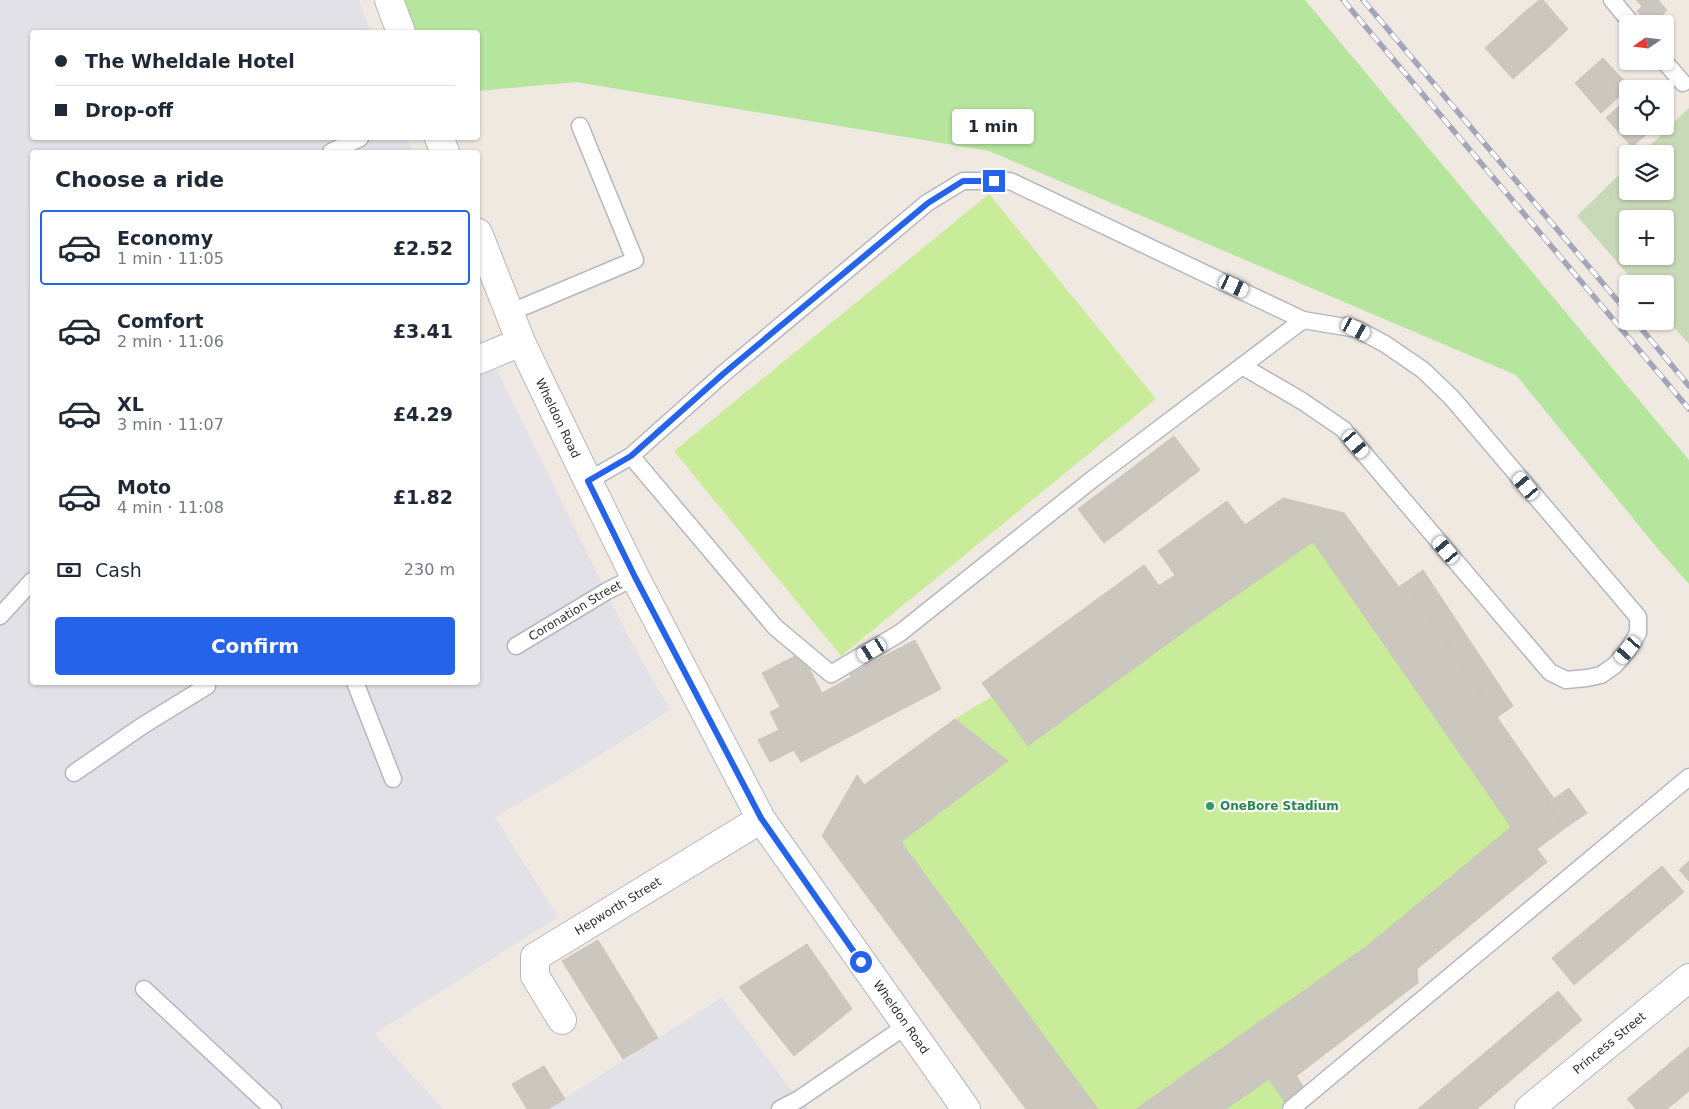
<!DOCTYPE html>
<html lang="en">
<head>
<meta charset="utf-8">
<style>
	:root { --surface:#fff; --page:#f2f2f3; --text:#1f2937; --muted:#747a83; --line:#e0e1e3; --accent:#2563eb }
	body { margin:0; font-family:"DejaVu Sans",sans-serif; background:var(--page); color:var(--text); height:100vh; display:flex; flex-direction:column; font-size:19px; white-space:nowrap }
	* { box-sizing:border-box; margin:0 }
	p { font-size:16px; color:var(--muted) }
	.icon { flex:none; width:28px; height:28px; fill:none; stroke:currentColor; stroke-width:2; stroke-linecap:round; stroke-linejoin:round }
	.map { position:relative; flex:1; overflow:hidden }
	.side { position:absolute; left:30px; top:150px; width:450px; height:535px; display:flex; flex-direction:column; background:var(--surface); border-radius:5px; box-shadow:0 1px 4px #0004 }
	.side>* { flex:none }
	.hud { position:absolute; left:30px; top:30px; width:450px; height:110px; border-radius:5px; box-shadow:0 1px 4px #0004; display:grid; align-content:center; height:110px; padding:0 25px; background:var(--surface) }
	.needle { width:32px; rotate:256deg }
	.controls { position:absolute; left:1619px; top:15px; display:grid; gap:10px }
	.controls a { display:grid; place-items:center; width:55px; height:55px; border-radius:5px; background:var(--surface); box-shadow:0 1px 4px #0004; font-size:25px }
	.end { position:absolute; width:22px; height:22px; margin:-11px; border:6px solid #2563eb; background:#fff; box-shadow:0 0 0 2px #fff }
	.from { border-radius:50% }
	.bubble { position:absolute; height:35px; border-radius:5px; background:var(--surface); box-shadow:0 1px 4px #0004; font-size:16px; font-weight:700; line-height:35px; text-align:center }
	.car { position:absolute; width:15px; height:30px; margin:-15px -8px; border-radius:6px; box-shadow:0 0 4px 1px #0007; background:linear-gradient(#fff 24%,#345 0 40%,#fff 0 76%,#345 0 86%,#fff 0) }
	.hud b { display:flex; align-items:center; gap:18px; height:48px; font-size:19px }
	.hud b+b { border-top:1px solid var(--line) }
	.hud i { width:12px; height:12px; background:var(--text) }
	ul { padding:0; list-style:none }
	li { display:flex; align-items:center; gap:15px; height:75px; margin:0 10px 8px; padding:0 15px; border:2px solid transparent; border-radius:5px }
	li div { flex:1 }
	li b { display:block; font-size:19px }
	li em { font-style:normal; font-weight:700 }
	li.current { border-color:var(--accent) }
	li>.icon { width:45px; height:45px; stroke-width:1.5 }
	h2 { padding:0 25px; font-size:22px; line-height:60px }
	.pay { display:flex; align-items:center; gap:12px; height:55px; padding:0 25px; font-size:19px }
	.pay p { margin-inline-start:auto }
	.action { display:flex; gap:10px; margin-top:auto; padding:10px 25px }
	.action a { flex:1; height:58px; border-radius:5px; background:var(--accent); color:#fff; font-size:20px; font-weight:700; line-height:58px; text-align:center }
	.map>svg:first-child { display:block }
	.industrial { fill:#e3e1e8 }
	.green { fill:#b6e59e }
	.cemetery { fill:#c8d9b8; fill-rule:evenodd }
	.pitch { fill:#c9ec9a }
	.building { fill:#cbc7bf; stroke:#cbc5ba }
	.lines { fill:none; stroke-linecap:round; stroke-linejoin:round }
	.service-casing { stroke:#b4b7c1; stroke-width:19 }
	.minor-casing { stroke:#b4b7c1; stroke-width:30 }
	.tertiary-casing { stroke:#b4b7c1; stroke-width:30 }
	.service { stroke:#fff; stroke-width:16 }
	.minor { stroke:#fff; stroke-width:28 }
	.tertiary { stroke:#fff; stroke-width:28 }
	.rail-casing { stroke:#a3a6b8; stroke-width:5.5 }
	.rail { stroke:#fff; stroke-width:4; stroke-dasharray:11; stroke-linecap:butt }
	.route { stroke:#2563eb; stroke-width:6 }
	.leisure-dot { fill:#2e9e5b; stroke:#fff; stroke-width:2 }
	.labels { text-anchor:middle; stroke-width:4.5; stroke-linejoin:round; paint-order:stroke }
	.street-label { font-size:12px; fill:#2e2e2e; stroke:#fff }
	.leisure-label { font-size:12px; font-weight:bold; fill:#27864d; stroke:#fff; text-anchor:start }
</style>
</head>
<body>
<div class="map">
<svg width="1689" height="1109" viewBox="0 0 1689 1109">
	<rect width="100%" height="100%" fill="#efe9e1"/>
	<!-- industrial -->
	<g class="industrial">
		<polygon points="0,0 359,0 370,32 32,32 32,138 407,138 413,152 32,152 32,682 478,682 478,332 628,636 670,710 573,772 495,817 558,917 374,1034 443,1109 0,1109"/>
		<polygon points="722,997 787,1085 808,1109 548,1109"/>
	</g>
	<!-- green -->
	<polygon class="green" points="404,0 1305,0 1689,460 1689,584 1658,549 1516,375 989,151 576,82 478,91 478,32 416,32"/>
	<!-- cemetery -->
	<path class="cemetery" d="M1689,108V344L1665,317V284H1636L1577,216L1627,167L1628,191H1665V154H1641ZM1628,219H1665V256H1628Z"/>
	<!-- pitch -->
	<g class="pitch">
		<polygon points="989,194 1156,399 841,656 674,451"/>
		<polygon points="1283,498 1344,513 1399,587 1423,570 1513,706 1497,718 1554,798 1569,788 1587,813 1537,849 1547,862 1417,969 1418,983 1297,1076 1305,1089 1280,1109 1026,1109 822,836 857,775 865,785 955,719 991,697 982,683 1144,565 1159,585 1175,575 1158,551 1227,501 1245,525"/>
	</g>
	<!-- building -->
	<g class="building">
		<polygon points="1539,0 1543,0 1568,29 1548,48 1520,16"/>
		<polygon points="1636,0 1658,0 1667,10 1654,24 1649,24 1637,11 1642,6"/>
		<polygon points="1520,16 1548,48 1532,62 1504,31"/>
		<polygon points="1504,31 1532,62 1513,79 1485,48"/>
		<polygon points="1603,58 1630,87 1601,113 1575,83"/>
		<polygon points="1628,98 1628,126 1656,126 1632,147 1606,118"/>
		<polygon points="1174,436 1200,470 1104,543 1078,509"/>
		<polygon points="1283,498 1344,513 1399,587 1406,582 1497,717 1554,799 1547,804 1565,828 1537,849 1516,823 1511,827 1313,542 1189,628 1159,586 1175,575 1158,551 1227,501 1245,525"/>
		<polygon points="1144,565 1189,628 1028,746 982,683"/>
		<polygon points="1423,570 1513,706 1497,717 1406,582"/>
		<polygon points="915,640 941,689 801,762 794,750 770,762 758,740 779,730 770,712 780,707 762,673 801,653 822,693 851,677 850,674"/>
		<polygon points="955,719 1008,761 901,842 1098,1109 1026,1109 822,836 857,775 864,785"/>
		<polygon points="1569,788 1587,813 1565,828 1547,804"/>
		<polygon points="1516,823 1547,862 1417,969 1418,983 1296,1076 1305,1089 1286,1104 1269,1079 1226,1109 1136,1109 1367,946"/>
		<polygon points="1689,861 1689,881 1679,870"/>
		<polygon points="1662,866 1684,892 1574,985 1552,958"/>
		<polygon points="598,940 658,1038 623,1059 562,961"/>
		<polygon points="807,944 852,1009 794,1056 739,987"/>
		<polygon points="1558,991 1582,1020 1477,1109 1418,1109"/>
		<polygon points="1689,1047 1689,1091 1667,1109 1636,1109 1627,1099"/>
		<polygon points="544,1066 565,1099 548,1109 527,1109 512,1084"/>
	</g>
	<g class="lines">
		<!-- service casing -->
		<g class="service-casing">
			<g id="service">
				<polyline points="1612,0 1632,24"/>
				<polyline points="1664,61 1683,83"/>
				<polyline points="331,152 360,138"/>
				<polyline points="509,313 635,260 580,126"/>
				<polyline points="1242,366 1302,401 1343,429 1550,672 1566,680 1587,678 1601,675 1615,665 1628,650 1638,633 1638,617 1452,398 1423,370 1385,344 1357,329 1303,320"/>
				<polyline points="588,481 631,456 723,374 927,203 963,181 1010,181 1303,320 1094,478 900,633 831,674 775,627 631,456"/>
				<polyline points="0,616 32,581"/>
				<path id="s1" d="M516,646L607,591L635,577"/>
				<polyline points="355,682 393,779"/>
				<polyline points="74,773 142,726 207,686 205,682"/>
				<polyline points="144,989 273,1109"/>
				<polyline points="780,1109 799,1099 906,1026"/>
				<polyline points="1291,1109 1689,777"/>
			</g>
		</g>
		<!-- minor casing -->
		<g class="minor-casing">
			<g id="minor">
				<polyline points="478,360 521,342"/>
				<path id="s2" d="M562,1020L535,976V957L761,819"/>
				<path id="s3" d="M1529,1109L1689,978"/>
			</g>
		</g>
		<!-- tertiary casing -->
		<g class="tertiary-casing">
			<g id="tertiary">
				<polyline points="389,0 401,32"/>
				<polyline points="439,138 445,152"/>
				<path id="s4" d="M478,233L521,342L588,481L635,577L761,819L966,1109"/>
			</g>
		</g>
		<!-- service -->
		<use href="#service" class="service"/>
		<!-- minor -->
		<use href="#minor" class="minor"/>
		<!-- tertiary -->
		<use href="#tertiary" class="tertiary"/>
		<!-- rail casing -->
		<g class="rail-casing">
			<g id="rail">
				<polyline points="1343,0 1689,409"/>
				<polyline points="1363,0 1628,313"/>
				<polyline points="1635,321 1689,386"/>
			</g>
		</g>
		<!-- rail -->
		<use href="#rail" class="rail"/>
	</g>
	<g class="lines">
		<!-- route -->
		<polyline class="route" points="861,962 761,818 635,577 588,481 631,456 723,374 928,203 963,181 994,181"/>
	</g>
	<!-- markers -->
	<circle class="leisure-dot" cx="1210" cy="806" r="5"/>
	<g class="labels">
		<!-- street labels -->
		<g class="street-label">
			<text dy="4" stroke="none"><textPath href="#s4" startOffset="202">Wheldon Road</textPath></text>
			<text dy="4" stroke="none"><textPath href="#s1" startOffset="69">Coronation Street</textPath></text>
			<text dy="4" stroke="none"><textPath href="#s2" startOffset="168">Hepworth Street</textPath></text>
			<text dy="4" stroke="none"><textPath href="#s4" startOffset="894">Wheldon Road</textPath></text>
			<text dy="4" stroke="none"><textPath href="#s3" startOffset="104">Princess Street</textPath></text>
		</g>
		<!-- leisure labels -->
		<g class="leisure-label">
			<text x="1220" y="810">OneBore Stadium</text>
		</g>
	</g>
</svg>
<div class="controls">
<a><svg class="needle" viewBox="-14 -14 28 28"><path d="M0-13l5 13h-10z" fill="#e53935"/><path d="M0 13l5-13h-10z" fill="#747a83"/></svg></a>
<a><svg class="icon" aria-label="locate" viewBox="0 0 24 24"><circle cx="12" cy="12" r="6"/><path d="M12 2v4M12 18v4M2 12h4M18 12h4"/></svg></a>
<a><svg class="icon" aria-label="layers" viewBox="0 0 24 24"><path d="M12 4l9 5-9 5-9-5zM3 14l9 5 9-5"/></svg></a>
<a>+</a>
<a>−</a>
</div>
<i class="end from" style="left:861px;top:962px"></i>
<i class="end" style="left:994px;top:181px"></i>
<div class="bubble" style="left:952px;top:109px;width:82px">1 min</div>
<i class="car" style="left:1234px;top:286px;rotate:115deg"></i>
<i class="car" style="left:1356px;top:329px;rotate:118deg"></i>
<i class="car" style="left:1356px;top:444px;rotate:140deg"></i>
<i class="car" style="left:1526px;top:486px;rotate:320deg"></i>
<i class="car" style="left:1446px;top:550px;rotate:320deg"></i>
<i class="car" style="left:872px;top:650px;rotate:239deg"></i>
<i class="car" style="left:1628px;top:650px;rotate:221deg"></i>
<div class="hud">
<b><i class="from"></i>The Wheldale Hotel</b>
<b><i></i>Drop-off</b>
</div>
<section class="side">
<h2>Choose a ride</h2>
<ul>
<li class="current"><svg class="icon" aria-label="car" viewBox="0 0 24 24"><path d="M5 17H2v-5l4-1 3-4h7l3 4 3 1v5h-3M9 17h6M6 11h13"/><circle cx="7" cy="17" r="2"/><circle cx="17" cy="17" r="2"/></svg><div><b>Economy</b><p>1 min · 11:05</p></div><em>£2.52</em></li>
<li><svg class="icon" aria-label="car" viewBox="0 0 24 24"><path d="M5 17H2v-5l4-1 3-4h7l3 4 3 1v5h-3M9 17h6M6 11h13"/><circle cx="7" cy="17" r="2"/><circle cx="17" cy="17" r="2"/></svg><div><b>Comfort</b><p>2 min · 11:06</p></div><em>£3.41</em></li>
<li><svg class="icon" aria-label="car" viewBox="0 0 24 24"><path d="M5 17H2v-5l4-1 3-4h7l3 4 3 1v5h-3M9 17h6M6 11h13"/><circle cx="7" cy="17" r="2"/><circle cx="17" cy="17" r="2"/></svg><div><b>XL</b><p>3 min · 11:07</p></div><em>£4.29</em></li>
<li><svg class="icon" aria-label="car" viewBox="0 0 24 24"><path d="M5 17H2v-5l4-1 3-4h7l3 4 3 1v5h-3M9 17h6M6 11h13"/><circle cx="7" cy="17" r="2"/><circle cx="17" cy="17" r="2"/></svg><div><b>Moto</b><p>4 min · 11:08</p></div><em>£1.82</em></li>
</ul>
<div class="pay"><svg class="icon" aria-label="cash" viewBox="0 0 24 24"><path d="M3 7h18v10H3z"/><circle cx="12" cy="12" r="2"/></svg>Cash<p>230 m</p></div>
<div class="action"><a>Confirm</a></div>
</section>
</div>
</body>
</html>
